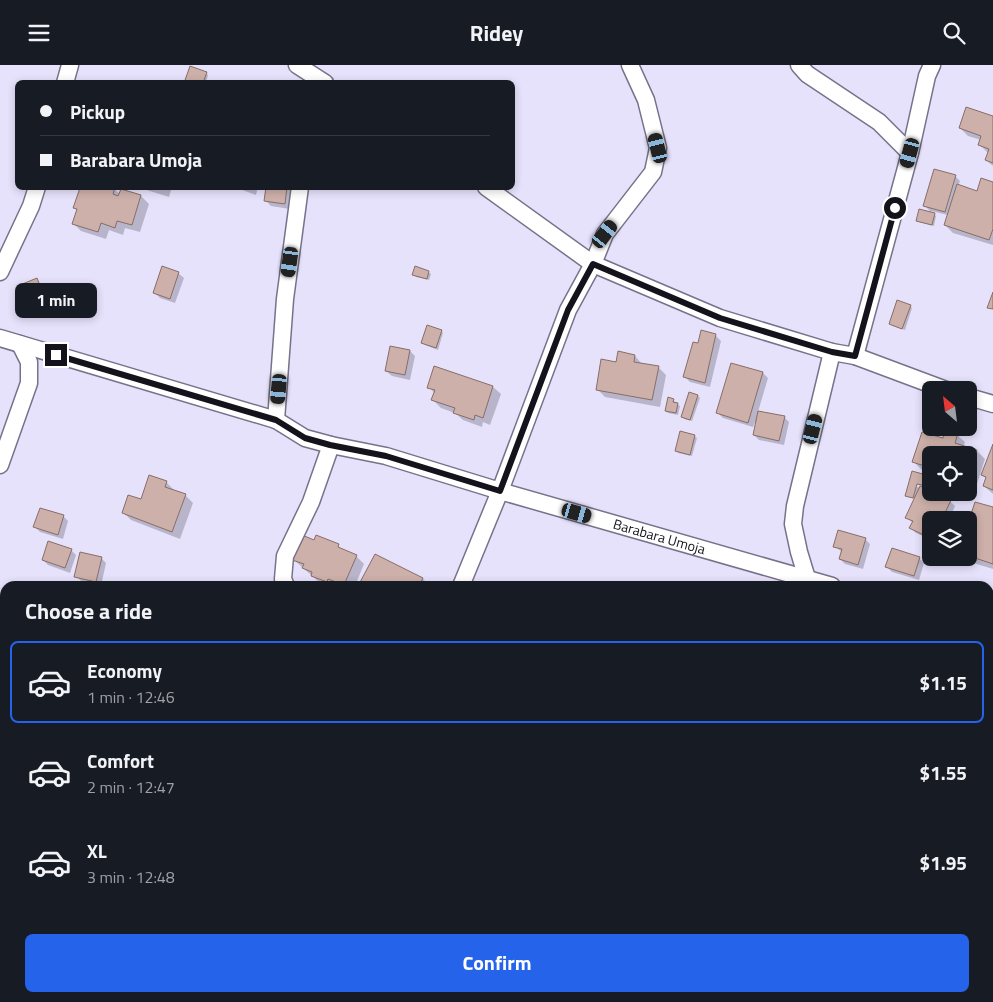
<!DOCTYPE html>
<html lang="en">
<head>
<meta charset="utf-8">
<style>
	:root { --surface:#171b24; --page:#20242c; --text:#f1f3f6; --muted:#9ea1a6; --line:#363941; --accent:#2563eb }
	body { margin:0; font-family:"Titillium Web",sans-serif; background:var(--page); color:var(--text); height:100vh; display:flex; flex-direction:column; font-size:19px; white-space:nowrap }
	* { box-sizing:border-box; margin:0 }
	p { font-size:16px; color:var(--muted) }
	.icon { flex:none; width:28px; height:28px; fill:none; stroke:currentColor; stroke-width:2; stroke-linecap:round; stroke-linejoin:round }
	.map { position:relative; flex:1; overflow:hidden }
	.panel { position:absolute; left:0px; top:516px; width:994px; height:421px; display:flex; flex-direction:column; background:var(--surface); border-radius:15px 15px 0 0; box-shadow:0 2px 8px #0003 }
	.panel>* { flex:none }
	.banner { position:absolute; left:15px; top:15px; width:500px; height:110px; border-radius:8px; box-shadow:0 2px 8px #0003; display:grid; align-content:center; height:110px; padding:0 25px; background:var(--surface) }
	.needle { width:32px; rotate:332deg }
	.buttons { position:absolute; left:922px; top:316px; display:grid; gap:10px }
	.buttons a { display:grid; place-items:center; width:55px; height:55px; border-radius:8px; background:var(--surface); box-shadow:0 2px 8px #0003; font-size:25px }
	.end { position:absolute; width:22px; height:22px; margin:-11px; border:6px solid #14121b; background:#fff; box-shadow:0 0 0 2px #fff }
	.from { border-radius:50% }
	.bubble { position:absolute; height:35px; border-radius:8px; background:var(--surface); box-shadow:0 2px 8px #0003; font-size:16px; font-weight:700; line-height:35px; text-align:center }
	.car { position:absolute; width:15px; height:30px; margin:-15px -8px; border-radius:6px; box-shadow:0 0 4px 1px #0007; background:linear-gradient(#222 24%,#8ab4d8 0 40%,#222 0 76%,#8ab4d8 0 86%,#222 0) }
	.banner b { display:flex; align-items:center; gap:18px; height:48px; font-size:19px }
	.banner b+b { border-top:1px solid var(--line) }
	.banner i { width:12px; height:12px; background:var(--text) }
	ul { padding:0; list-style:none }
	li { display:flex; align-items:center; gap:15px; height:82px; margin:0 10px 8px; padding:0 15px; border:2px solid transparent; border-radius:8px }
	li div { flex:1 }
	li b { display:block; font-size:19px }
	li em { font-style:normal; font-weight:700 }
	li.current { border-color:var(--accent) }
	li>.icon { width:45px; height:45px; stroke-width:1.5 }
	h2 { padding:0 25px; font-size:22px; line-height:60px }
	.action { display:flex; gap:10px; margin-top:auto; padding:10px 25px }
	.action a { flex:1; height:58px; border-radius:8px; background:var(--accent); color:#fff; font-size:20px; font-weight:700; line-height:58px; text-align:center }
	header { display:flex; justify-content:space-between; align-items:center; height:65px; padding:0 25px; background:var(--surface); font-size:22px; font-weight:700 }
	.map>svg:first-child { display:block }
	.shadow { fill:#0003 }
	.building { fill:#ceb0aa; stroke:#886d67 }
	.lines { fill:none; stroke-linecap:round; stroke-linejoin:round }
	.street-casing { stroke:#777289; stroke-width:19 }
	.street { stroke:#fff; stroke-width:16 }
	.route { stroke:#14121b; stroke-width:6 }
	.labels { text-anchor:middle; stroke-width:4; stroke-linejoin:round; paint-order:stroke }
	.street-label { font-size:14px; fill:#14121b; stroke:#fff }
</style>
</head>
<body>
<header><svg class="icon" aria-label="menu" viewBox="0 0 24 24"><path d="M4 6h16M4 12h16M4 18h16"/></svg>Ridey<svg class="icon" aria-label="search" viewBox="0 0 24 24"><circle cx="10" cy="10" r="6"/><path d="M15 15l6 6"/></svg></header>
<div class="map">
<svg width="993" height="937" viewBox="0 0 993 937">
	<rect width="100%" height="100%" fill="#e7e2fc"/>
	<!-- shadow -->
	<g class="shadow">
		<polygon points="206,8 208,10 206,18 186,18"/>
		<polygon points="993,53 993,101 986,95 988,88 980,80 981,75 968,71 960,63"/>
		<polygon points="955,111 960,116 958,121 978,127 993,118 993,180 953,168 945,160 948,150 931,146 936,151 934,161 919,157 917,155 933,149 924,140"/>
		<polygon points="137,122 172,122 169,132"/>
		<polygon points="234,122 258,122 256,130"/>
		<polygon points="268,122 293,122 290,144 271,141 266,136"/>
		<polygon points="114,124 120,129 121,125 141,131 149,139 140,167 125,163 123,170 109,165 106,174 81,166 73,158 78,146 75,143 83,125"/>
		<polygon points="428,207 431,209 429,215 416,212 414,210"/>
		<polygon points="178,208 184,213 175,238 160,233 155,228"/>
		<polygon points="36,215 41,220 51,243 37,249 32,244"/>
		<polygon points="910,241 912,243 905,265 893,261 890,259"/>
		<polygon points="441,266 443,268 438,285 425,280 422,278"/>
		<polygon points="716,271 721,276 710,322 690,317 685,312 699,280"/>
		<polygon points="410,286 415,291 410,315 392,311 386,306"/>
		<polygon points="635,291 642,299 658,302 666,310 660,342 605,332 597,324 617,298"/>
		<polygon points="732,299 763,308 768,313 758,347 784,352 789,357 784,380 759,375 754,370 757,358 755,357 753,362 723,353 718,348"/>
		<polygon points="429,322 493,322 501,329 490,360 483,357 482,362 463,355 455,348 441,343 433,335 435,329"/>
		<polygon points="690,329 698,331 700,333 692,356 684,354 682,351"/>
		<polygon points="673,335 675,337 675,338 680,341 678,350 668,348 666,346"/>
		<polygon points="969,341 973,345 969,355"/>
		<polygon points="957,370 965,377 963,382 977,386 985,394 975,425 969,423 969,390 931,390 931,408 922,405 914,397 943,375"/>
		<polygon points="694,371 697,373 692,391 678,388 676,385"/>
		<polygon points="993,383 993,429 984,421 987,414 982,410"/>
		<polygon points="913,408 929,412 931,415 929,423 916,419 915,421 950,436 955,441 950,452 957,455 931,455 931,475 916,468 911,463 913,458 907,453 915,434 908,432 906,430"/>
		<polygon points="166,417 174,425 173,426 185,430 193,438 180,474 131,455 123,447"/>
		<polygon points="953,428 964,428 963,430"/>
		<polygon points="976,438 993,444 993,504 967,496 964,492 969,492 969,459"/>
		<polygon points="63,451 68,456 63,474 40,467 35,462"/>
		<polygon points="865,474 870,479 863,504 845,499 840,494 842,487 835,482"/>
		<polygon points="314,476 338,481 344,486 356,491 364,499 355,521 328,521 320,518 294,495"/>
		<polygon points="71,485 76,490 70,508 48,500 43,495"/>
		<polygon points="376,491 423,514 430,521 360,521"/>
		<polygon points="101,493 106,498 101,521 81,516 76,511"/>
		<polygon points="919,493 924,498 919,515 892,507 887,502"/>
		<polygon points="989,843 993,845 993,900 989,899"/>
	</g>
	<!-- building -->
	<g class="building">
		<polygon points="190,1 207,7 203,18 184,18"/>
		<polygon points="966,42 993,51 993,98 985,95 989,84 978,80 981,71 959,63"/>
		<polygon points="934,104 956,110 945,147 923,141"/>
		<polygon points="981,113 993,117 993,164 989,175 944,160 957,119 977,126"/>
		<polygon points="82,122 115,122 113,129 118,131 121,124 141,130 132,160 117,156 115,163 101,158 98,167 72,159 77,144 73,143 80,123 82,124"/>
		<polygon points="266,122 287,122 285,139 264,136"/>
		<polygon points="919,144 935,148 932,160 916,156"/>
		<polygon points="162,201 179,207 170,234 153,228"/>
		<polygon points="415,201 429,206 427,214 412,210"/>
		<polygon points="37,213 47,238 31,245 20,220"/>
		<polygon points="993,227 993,244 987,243"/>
		<polygon points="897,235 911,240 902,264 889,259"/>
		<polygon points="427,260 442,265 436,283 421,278"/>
		<polygon points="701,265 716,269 705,318 683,312 693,277 698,278"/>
		<polygon points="390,281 410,285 405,310 385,306"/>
		<polygon points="618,286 635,290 634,297 659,301 652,335 596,325 601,294 616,297"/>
		<polygon points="731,298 763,307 748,358 716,348"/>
		<polygon points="434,301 493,321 483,353 475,350 474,355 453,348 455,343 431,335 435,325 427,323"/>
		<polygon points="689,327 698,330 690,355 681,352"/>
		<polygon points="668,332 674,334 673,337 678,338 676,348 665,346"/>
		<polygon points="758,346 785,351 779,376 753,370"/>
		<polygon points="945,364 958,368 955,378 977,385 969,412 969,390 931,390 931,403 912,397 922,367 943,373"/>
		<polygon points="680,366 695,370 690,390 675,386"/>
		<polygon points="993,379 993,425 983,421 986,412 981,410"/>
		<polygon points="912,406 930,411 927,421 917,419 913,433 905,431"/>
		<polygon points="149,410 167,416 165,422 186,429 172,467 122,448 128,430 141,434"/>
		<polygon points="920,421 931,426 931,428 934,428 951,435 945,448 957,454 957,455 931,455 931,465 928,472 909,463 913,456 905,453"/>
		<polygon points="975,437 993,442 993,499 969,491 969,455"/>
		<polygon points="40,443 64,450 58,470 33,462"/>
		<polygon points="838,465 866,473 858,500 839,494 842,484 833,482"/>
		<polygon points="302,470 314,475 316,470 339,479 338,482 357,490 344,520 328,514 327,517 311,511 312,507 302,503 304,499 292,495"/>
		<polygon points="48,476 72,484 65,503 42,495"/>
		<polygon points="892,483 920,492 914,511 885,502"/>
		<polygon points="80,487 102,492 96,517 74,512"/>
		<polygon points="375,489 423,513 419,521 358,521"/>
		<polygon points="989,842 993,844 993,896 989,894"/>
	</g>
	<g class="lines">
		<!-- street casing -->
		<g class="street-casing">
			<g id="street">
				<polyline points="297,0 325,18"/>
				<polyline points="799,0 807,9 879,57 910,88"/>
				<polyline points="65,18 70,0"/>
				<polyline points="486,122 593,199 720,253 832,287 855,291 946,325"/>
				<polyline points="0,207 31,141 37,122"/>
				<path id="s1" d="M0,273L276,355L305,373L331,380L386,391L500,426L832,521"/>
				<polyline points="855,291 910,88 927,11 932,0"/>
				<polyline points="969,332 993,339"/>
				<polyline points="276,355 285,234 300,122"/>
				<polyline points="0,400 29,318 29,297 20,279"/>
				<polyline points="809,520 799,487 793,459 795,441 832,287"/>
				<polyline points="286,521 283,514 285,491 311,437 331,380"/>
				<polyline points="461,521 500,426 568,245 593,199 605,169 653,107 658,83 646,35 630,0"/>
				<polyline points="989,571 993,572"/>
				<polyline points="0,640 5,641"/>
				<polyline points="886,932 899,937"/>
			</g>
		</g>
		<!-- street -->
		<use href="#street" class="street"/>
	</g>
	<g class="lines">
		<!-- route -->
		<polyline class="route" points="56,290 276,355 305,373 330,380 386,391 500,426 568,245 593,199 720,253 832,287 855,291 895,143"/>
	</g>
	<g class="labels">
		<!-- street labels -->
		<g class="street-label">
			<text dy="5" stroke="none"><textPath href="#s1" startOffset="690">Barabara Umoja</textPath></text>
		</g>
	</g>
</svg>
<div class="buttons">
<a><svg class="needle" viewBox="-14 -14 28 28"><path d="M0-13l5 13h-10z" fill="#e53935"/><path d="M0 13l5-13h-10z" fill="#9ea1a6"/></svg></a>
<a><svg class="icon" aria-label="locate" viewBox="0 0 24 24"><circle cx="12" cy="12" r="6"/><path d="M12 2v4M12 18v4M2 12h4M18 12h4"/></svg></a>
<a><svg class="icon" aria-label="layers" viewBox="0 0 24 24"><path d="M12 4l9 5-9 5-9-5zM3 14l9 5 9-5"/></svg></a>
</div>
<i class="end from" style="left:895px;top:143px"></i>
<i class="end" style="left:56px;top:290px"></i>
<div class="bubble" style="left:15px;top:218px;width:82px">1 min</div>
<i class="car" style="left:658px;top:83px;rotate:346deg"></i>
<i class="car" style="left:910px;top:88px;rotate:195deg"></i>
<i class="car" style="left:605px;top:169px;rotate:37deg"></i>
<i class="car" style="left:290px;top:197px;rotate:188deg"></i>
<i class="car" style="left:279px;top:324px;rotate:185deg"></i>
<i class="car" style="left:813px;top:364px;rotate:14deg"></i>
<i class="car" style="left:577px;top:448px;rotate:106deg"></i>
<div class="banner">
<b><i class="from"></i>Pickup</b>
<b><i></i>Barabara Umoja</b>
</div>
<section class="panel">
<h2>Choose a ride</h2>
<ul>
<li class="current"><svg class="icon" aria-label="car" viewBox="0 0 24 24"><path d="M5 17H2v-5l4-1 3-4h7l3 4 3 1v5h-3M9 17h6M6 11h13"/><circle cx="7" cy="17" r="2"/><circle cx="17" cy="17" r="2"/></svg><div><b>Economy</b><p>1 min · 12:46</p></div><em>$1.15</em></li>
<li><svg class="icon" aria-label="car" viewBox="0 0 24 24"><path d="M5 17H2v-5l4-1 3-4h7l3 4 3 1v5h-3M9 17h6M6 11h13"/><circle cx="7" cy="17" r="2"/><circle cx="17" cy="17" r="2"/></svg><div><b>Comfort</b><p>2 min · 12:47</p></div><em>$1.55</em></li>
<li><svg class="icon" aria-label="car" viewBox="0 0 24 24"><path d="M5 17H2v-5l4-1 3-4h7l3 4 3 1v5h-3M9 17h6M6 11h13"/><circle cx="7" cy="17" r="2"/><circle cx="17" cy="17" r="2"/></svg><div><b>XL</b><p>3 min · 12:48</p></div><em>$1.95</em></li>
</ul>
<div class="action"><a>Confirm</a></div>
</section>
</div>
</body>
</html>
